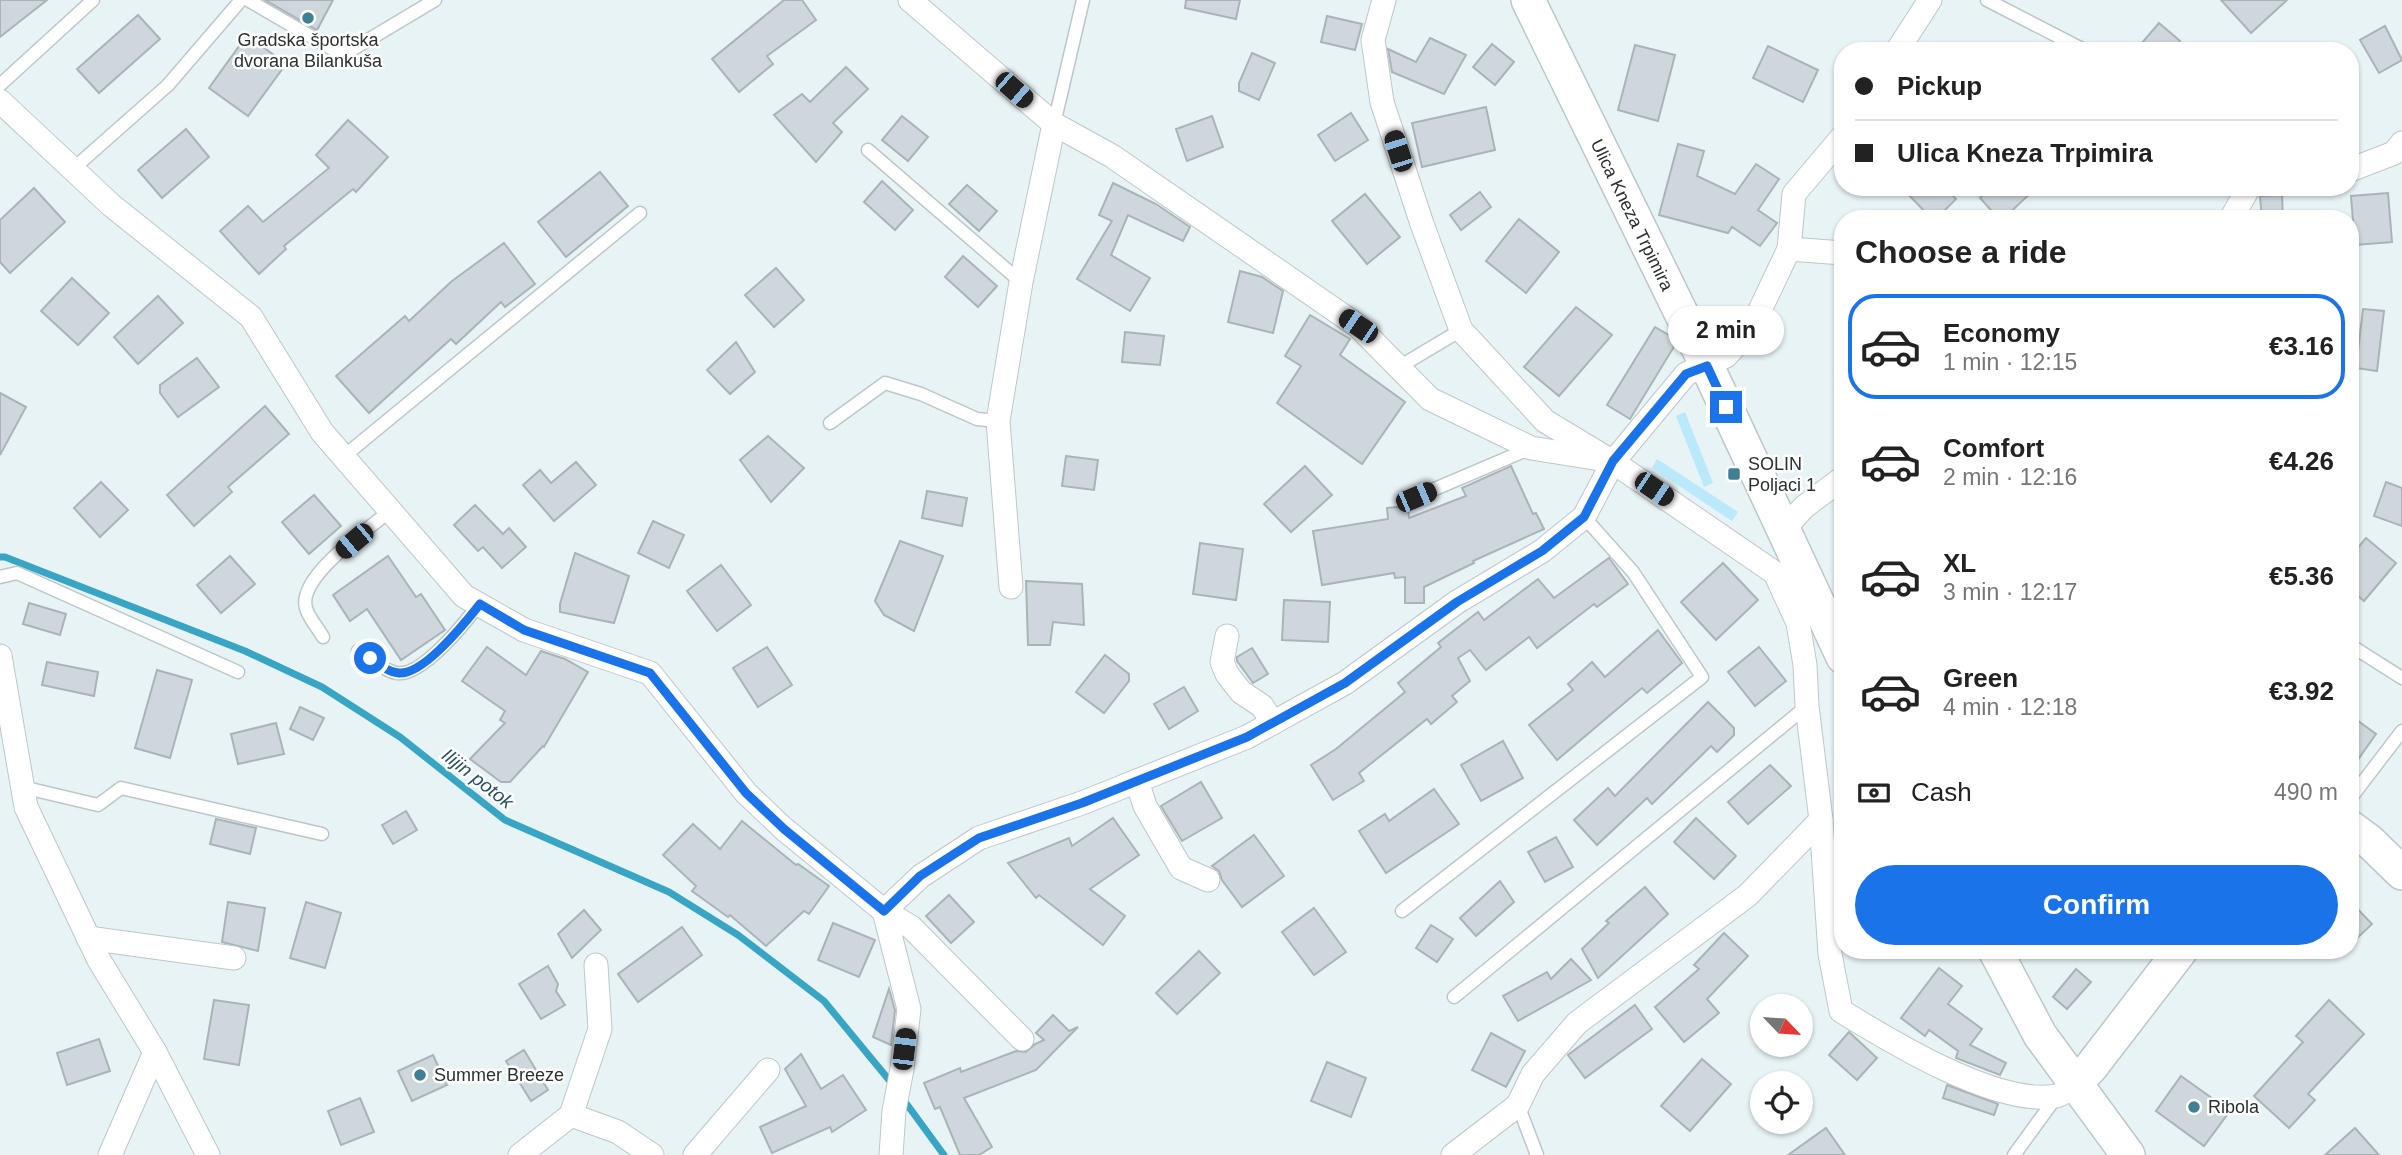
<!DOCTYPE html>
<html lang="en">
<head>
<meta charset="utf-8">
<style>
	:root { --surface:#fff; --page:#f6f6f6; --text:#222; --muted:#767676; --line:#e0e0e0; --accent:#1a73e8 }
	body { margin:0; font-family:Helvetica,sans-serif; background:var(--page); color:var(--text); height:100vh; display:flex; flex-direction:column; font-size:26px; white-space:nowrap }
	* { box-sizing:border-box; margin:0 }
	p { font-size:23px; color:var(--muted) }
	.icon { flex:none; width:38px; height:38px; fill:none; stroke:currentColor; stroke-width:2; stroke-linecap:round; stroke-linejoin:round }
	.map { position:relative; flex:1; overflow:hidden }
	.sheet { position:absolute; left:1834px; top:210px; width:525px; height:749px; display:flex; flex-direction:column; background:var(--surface); border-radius:28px; box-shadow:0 2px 5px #0004 }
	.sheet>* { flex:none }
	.top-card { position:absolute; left:1834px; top:42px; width:525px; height:154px; border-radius:28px; box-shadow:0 2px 5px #0004; display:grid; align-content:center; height:154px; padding:0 21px; background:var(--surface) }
	.needle { width:46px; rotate:115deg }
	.fabs { position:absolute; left:1750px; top:994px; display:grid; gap:14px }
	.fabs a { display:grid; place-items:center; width:63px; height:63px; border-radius:50%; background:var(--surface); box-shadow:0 2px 5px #0004; font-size:35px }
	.end { position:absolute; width:32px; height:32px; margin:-16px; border:9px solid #1a73e8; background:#fff; box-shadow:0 0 0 4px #fff }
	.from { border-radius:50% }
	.bubble { position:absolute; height:49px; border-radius:24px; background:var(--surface); box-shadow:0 2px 5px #0004; font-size:23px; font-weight:800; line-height:49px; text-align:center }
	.car { position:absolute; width:21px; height:42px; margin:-21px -10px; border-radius:9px; box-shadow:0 0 5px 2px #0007; background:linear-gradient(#222 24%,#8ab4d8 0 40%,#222 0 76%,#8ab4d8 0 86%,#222 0) }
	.top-card b { display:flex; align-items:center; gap:24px; height:66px; font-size:26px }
	.top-card b+b { border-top:2px solid var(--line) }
	.top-card i { width:18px; height:18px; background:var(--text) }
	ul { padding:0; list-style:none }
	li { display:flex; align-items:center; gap:21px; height:105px; margin:0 14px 10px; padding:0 7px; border:4px solid transparent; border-radius:28px }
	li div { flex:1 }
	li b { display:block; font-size:26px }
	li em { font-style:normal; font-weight:800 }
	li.selected { border-color:var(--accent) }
	li>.icon { width:63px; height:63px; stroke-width:1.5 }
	h2 { padding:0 21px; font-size:32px; line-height:84px }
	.pay { display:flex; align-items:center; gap:18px; height:77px; padding:0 21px; font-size:26px }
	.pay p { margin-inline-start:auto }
	.action { display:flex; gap:14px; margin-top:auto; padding:14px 21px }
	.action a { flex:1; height:80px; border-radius:42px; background:var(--accent); color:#fff; font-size:28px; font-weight:800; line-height:80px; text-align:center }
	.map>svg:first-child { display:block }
	.green { fill:#b9e9fa }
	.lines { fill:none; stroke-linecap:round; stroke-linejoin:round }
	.stream { stroke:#38a5c5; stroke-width:7 }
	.building { fill:#ced8dc; stroke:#aab4b8; stroke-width:2 }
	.lane-casing { stroke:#bdc7cb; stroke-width:15 }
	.street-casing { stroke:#bdc7cb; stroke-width:25 }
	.secondary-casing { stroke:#bdc7cb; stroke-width:36 }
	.lane { stroke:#fff; stroke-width:12 }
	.street { stroke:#fff; stroke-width:23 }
	.secondary { stroke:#fff; stroke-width:33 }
	.route { stroke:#1a73e8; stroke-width:9 }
	.poi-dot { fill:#418094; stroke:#fff; stroke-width:2.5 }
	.labels { text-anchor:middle; stroke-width:5; stroke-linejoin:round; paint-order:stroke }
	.poi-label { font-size:18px; fill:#2c3031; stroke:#fff; text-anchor:start }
	.street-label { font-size:18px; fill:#2c3031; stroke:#fff }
	.water-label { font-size:19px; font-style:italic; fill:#255260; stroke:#fff }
</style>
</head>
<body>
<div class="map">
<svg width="2402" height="1155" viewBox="0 0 2402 1155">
	<rect width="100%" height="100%" fill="#e8f3f6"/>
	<!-- green -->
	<g class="green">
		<polygon points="1685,412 1713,483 1704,487 1676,416"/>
		<polygon points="1657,459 1738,512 1732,521 1652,468"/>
	</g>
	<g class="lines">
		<!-- stream -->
		<g class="stream">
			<polyline points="0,557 5,557 245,651 322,687 400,737 505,820 669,892 738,935 824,1001 894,1086"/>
			<polyline points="903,1099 944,1155"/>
		</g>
	</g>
	<!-- building -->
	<g class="building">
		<polygon points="0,0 47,0 0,37"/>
		<polygon points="265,0 333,0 317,30"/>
		<polygon points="784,0 802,0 816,20 767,56 773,64 739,92 712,59"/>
		<polygon points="1186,0 1240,0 1236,19 1185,8"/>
		<polygon points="2221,0 2287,0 2251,33"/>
		<polygon points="138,15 160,39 99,93 77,69"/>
		<polygon points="1327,16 1362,24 1355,50 1321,42"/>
		<polygon points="2159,23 2180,41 2172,51 2135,51"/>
		<polygon points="2385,26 2402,60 2379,73 2360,40"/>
		<polygon points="247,35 286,64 248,116 209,88"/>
		<polygon points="1430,38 1466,55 1444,94 1392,72 1388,49 1416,62"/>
		<polygon points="1492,44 1514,62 1495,85 1473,67"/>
		<polygon points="1635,45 1675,55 1658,121 1618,110"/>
		<polygon points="1768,46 1818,70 1803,102 1753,78"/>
		<polygon points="1252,53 1275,63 1259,100 1239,91 1239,83"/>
		<polygon points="846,67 868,89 833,123 842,132 816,162 774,115 802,94 810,102"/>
		<polygon points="1486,107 1495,150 1422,167 1412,123"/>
		<polygon points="1351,113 1368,140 1335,161 1318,135"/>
		<polygon points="902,116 928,137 908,161 882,140"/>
		<polygon points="1212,116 1223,147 1187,161 1176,129"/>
		<polygon points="348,120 388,157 356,192 353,189 284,246 286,249 259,274 220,231 248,206 263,222 329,168 316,155"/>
		<polygon points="186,129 209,157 162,198 138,170"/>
		<polygon points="1678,144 1704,151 1697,176 1735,194 1756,164 1779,179 1758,210 1777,223 1760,246 1732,227 1728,233 1659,215"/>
		<polygon points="600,172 628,206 566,257 538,222"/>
		<polygon points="882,181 913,210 895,230 864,202"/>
		<polygon points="1113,183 1156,204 1190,227 1183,241 1128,215 1111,255 1150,278 1130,311 1077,279 1112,221 1099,215"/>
		<polygon points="967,185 997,211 979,231 949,204"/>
		<polygon points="1901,187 1945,187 1956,199 1936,219 1932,219"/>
		<polygon points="1991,187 2037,187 2003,219 1999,219 1980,198"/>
		<polygon points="34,188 65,222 10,273 0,262 0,220"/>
		<polygon points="1480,192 1491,207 1461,230 1450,215"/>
		<polygon points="2388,193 2392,242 2355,245 2351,196"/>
		<polygon points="1365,194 1400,237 1367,264 1332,221"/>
		<polygon points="2282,195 2283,219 2262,219 2260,196"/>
		<polygon points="1519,219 1559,252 1526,293 1486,261"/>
		<polygon points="504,243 535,284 505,307 501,302 456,344 451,339 369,413 336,376 405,316 409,321 452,281"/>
		<polygon points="963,256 997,286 978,307 945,277"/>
		<polygon points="776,268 804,300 774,327 745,295"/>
		<polygon points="1240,271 1262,277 1283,291 1273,333 1228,322"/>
		<polygon points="72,278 109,313 78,345 41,311"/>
		<polygon points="158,296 183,323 138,364 114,337"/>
		<polygon points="1576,307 1612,335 1559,396 1524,367"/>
		<polygon points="2363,309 2384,311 2377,371 2356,368"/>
		<polygon points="1310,315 1350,339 1340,355 1405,402 1362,464 1277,403 1301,366 1285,356"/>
		<polygon points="1655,327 1672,337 1675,345 1630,419 1607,405"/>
		<polygon points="1125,332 1164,336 1160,365 1122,362"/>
		<polygon points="736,342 755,372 730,394 707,370"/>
		<polygon points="197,358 219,387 178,417 160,393 160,385"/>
		<polygon points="0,393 26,407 0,455"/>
		<polygon points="265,406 289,434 228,487 232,492 194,526 167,495"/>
		<polygon points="768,436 804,468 771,502 740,460"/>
		<polygon points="1066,456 1098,460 1094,490 1062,486"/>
		<polygon points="576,462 596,485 554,521 523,485 540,470 551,483"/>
		<polygon points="1305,466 1332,495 1291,532 1264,504"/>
		<polygon points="1511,466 1533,514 1536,513 1544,529 1473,561 1474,563 1424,587 1424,603 1405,603 1405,577 1395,578 1394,573 1322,585 1313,531 1388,519 1387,508 1408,506 1409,518 1466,496 1462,488"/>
		<polygon points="101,482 128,510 100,537 74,508"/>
		<polygon points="2386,482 2402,488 2402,526 2374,516"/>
		<polygon points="927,491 967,498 962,526 922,518"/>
		<polygon points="314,495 341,526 309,554 282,522"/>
		<polygon points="475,505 503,534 509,528 526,547 502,568 483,547 478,551 454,525"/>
		<polygon points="653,521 684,535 669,568 638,553"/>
		<polygon points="2366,538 2396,563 2364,601 2350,589 2350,557"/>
		<polygon points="900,541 943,556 914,631 884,615 875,601"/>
		<polygon points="1200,543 1243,549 1236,600 1193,594"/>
		<polygon points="575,553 629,576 614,623 560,612 560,604"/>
		<polygon points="230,556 255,584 221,613 197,585"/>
		<polygon points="388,556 416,597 421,594 445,630 401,660 367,609 350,621 333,595"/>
		<polygon points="1609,558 1628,584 1597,607 1594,604 1537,648 1529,637 1486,670 1470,650 1458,658 1470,681 1452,696 1457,702 1431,724 1427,719 1359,773 1364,781 1333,800 1311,765 1336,749 1405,692 1398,683 1441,647 1438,643 1478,612 1484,620 1538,579 1554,598"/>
		<polygon points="1723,563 1758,600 1716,640 1681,602"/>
		<polygon points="721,565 751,605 717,631 687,591"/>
		<polygon points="1026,581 1082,584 1084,625 1053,622 1050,645 1028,645"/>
		<polygon points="1284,600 1330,602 1328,642 1282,640"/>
		<polygon points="29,603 66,614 60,635 23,624"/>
		<polygon points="1658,630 1682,663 1647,693 1642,688 1557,760 1529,725 1573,690 1568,684 1592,662 1605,677"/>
		<polygon points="487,647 526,675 541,651 565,659 588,672 544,747 543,746 510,782 501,782 470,759 505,723 500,720 505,711 462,681"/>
		<polygon points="767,647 792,685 758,707 733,668"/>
		<polygon points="1759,647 1786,681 1755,706 1728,672"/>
		<polygon points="1252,648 1268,674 1253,683 1237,661 1237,657"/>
		<polygon points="1105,655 1129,674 1129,681 1104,713 1076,692"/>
		<polygon points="47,662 98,672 94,696 42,685"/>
		<polygon points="157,670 192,680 170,758 135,748"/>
		<polygon points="1184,687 1198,711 1169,729 1154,704"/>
		<polygon points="1708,702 1734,728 1734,735 1717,752 1711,746 1652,804 1647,798 1597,845 1574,820 1608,788 1615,796"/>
		<polygon points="300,707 324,718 313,740 290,729"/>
		<polygon points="2350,715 2376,734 2350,771"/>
		<polygon points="276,723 284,754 238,764 231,734"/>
		<polygon points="1503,741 1523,778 1481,801 1461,765"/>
		<polygon points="1770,765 1791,786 1748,824 1728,802"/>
		<polygon points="1201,782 1222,818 1182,841 1161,806"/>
		<polygon points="1434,789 1459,824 1386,873 1359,831 1385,814 1389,821"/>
		<polygon points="406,811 417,830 393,844 382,825"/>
		<polygon points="1113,818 1139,855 1090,889 1125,916 1103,945 1039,895 1036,898 1008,863 1069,838 1072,846"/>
		<polygon points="1696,818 1736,856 1714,879 1674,842"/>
		<polygon points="216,819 256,828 250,854 210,844"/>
		<polygon points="742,821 796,865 798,864 829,886 809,914 804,911 766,946 730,915 728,917 692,891 696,886 663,855 693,824 720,849"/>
		<polygon points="1254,835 1284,876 1242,907 1222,880 1219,871 1212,866"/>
		<polygon points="1556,837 1573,867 1545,882 1528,852"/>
		<polygon points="1500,881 1514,902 1476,936 1460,918"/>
		<polygon points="1645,887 1668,914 1598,978 1582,949 1609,923 1606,921"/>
		<polygon points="949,895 974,922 951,943 926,916"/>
		<polygon points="2350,901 2372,924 2350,945"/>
		<polygon points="228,902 265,908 258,951 222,942"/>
		<polygon points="306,902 341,913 325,968 290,958"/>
		<polygon points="1314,908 1346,952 1314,975 1282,932"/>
		<polygon points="584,910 601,930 572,958 558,934"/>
		<polygon points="833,923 875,940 859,977 818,960"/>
		<polygon points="1431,925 1453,939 1437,962 1416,948"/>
		<polygon points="682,927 702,955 638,1002 618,974"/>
		<polygon points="1724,933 1748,956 1707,999 1719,1013 1684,1042 1655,1007 1699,969 1694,965"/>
		<polygon points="1199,951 1220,973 1177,1014 1156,993"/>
		<polygon points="1571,959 1591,980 1518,1021 1503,996 1547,972 1551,979"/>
		<polygon points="548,966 558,984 556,991 565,1005 541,1019 519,984"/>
		<polygon points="1939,968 1962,986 1948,1004 1982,1029 1970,1045 2006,1063 2000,1075 1956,1058 1958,1051 1929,1030 1925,1036 1901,1018"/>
		<polygon points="2076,969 2091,982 2067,1009 2053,997"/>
		<polygon points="889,989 895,1010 891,1045 873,1037"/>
		<polygon points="214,1000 249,1005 239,1065 204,1059"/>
		<polygon points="2329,1000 2364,1034 2308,1094 2315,1100 2289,1128 2254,1096 2303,1042 2296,1036"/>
		<polygon points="1635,1005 1652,1029 1585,1078 1568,1055"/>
		<polygon points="1053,1015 1069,1031 1078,1027 1036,1070 964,1098 992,1147 979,1155 960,1155 940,1107 935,1109 924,1083 960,1068 961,1072 1016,1051 1026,1052 1035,1044 1044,1040 1036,1033"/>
		<polygon points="1849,1032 1877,1058 1857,1080 1829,1055"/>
		<polygon points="1491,1033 1525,1051 1506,1087 1472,1070"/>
		<polygon points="99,1039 110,1071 67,1085 57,1053"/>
		<polygon points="524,1050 548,1090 531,1101 506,1061"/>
		<polygon points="801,1054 821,1089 843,1075 866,1110 832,1132 830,1127 772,1153 760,1127 806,1106 785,1069"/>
		<polygon points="433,1055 447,1085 412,1101 398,1071"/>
		<polygon points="1702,1059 1731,1084 1690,1131 1661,1106"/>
		<polygon points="1327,1062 1366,1078 1351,1117 1311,1101"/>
		<polygon points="2181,1076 2230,1111 2204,1146 2156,1111"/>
		<polygon points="1947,1085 1998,1104 1994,1115 1943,1098"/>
		<polygon points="360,1098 374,1132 341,1145 328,1111"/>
		<polygon points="1826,1128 1845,1155 1788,1155"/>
		<polygon points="2355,1128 2379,1155 2325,1155"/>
	</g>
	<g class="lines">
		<!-- lane casing -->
		<g class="lane-casing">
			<g id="lane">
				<polyline points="248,0 343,55 435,0"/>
				<polyline points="1987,0 2086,51"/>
				<polyline points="0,85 93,0"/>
				<polyline points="1054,124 1083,0"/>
				<polyline points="868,150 1021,282"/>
				<polyline points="73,169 168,85 241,0"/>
				<polyline points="1399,367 1461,330"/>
				<polyline points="830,423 885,383 921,394 977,419 998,421"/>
				<polyline points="343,457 640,213"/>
				<polyline points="1416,497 1531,448"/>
				<polyline points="0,577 17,573 238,672"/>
				<path d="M323,637C318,628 308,617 306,608C297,577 368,529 390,511"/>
				<polyline points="2350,645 2402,678"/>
				<path d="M358,651C369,658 383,670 396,673C421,678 465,623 479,604"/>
				<polyline points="22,787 98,805 121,788 322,834"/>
				<polyline points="2350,799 2402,731"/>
				<polyline points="1402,911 1702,677 1633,572 1584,517"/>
				<polyline points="1454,997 1807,706"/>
				<polyline points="1518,1105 1537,1155"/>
				<polyline points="2014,1155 2057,1096"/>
			</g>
		</g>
		<!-- street casing -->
		<g class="street-casing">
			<g id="street">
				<polyline points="910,0 1054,124 1112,156 1358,326 1430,399 1531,448 1600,459"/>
				<path d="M1384,0L1373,40L1382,102L1422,224L1461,330L1545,421L1613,462L1775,573L1798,623L1805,665L1807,706L1821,820L1830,954L1841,1011C1890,1041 1997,1107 2056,1096C2062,1095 2069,1089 2074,1085"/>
				<polyline points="1897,51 1930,0"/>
				<polyline points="0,101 111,205 251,317 322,432 464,596 524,630 650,673 746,793 784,829 884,911 911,927 1022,1039"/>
				<polyline points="2350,170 2394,153 2402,143"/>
				<polyline points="2231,219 2249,187"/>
				<polyline points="1789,249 1794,194 1843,136"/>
				<polyline points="1783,530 1804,507 1840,480"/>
				<polyline points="1011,587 998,421 1021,282 1054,124"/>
				<polyline points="1227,636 1222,662 1227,674 1241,692 1262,706 1273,723"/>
				<polyline points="0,656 26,807 99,960 155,1052 208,1155"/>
				<polyline points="1137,781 1145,806 1181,868 1208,880"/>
				<polyline points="884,911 921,876 979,838 1082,803 1247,737 1345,683 1457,602 1542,551 1584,517 1613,462 1686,374 1726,356 1751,329 1789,249 1843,253"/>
				<polyline points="884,911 909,1009 902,1069 894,1111 891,1155"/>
				<polyline points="88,938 234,958"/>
				<polyline points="571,1115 618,1132 652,1155"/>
				<polyline points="110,1155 155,1052"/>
				<polyline points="520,1155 571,1115 600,1029 596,965"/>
				<polyline points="695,1155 768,1070"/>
				<polyline points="1453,1155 1518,1105 1533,1074 1577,1023 1748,895 1821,820"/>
			</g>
		</g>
		<!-- secondary casing -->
		<g class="secondary-casing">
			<g id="secondary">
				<polyline points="1528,0 1707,366 1843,657"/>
				<polyline points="2350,827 2369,841 2402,873"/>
				<polyline points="1995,950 2040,1035 2128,1155"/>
				<polyline points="2074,1085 2091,1067 2181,950"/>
			</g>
		</g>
		<!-- lane -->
		<use href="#lane" class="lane"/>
		<!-- street -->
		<use href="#street" class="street"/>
		<!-- secondary -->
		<use href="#secondary" class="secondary"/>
	</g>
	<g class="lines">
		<!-- route -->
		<path class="route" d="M370,658C378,664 388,672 399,673C423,675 465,623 480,604L524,630L650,673L746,793L784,829L884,911L920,876L979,838L1082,803L1247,737L1345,683L1457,602L1542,551L1584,517L1613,461L1686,374L1707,366L1726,407"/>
	</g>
	<!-- markers -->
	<g class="poi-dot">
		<circle cx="308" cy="18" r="7"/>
		<rect x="1727" y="467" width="14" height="14" rx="3.5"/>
		<circle cx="420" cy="1075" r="7"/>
		<circle cx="2194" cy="1107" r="7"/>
	</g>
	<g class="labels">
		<!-- poi labels -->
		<g class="poi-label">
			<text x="308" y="46" text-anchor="middle">Gradska športska<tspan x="308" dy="21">dvorana Bilankuša</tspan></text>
			<text x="1748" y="470">SOLIN<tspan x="1748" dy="21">Poljaci 1</tspan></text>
			<text x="434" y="1081">Summer Breeze</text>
			<text x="2208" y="1113">Ribola</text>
		</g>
		<!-- street labels -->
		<g class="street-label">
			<text transform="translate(1632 215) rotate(64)" y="6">Ulica Kneza Trpimira</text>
		</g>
		<!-- water labels -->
		<g class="water-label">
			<text transform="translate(478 778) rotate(38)" y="7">Ilijin potok</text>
		</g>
	</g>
</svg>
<div class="fabs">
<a><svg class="needle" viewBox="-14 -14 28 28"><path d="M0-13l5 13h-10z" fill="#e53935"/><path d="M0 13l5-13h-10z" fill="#767676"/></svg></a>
<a><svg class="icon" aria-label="locate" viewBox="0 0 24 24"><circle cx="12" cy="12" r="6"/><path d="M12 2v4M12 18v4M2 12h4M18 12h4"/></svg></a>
</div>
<i class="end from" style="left:370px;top:658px"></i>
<i class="end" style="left:1726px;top:407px"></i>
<div class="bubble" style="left:1668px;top:306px;width:116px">2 min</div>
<i class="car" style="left:1014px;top:90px;rotate:131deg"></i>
<i class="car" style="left:1398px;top:151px;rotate:342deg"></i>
<i class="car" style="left:1358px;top:326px;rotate:304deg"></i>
<i class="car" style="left:1654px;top:489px;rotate:124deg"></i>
<i class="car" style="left:1416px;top:497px;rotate:67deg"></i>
<i class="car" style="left:354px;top:541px;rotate:230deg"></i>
<i class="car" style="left:904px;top:1049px;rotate:7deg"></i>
<div class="top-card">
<b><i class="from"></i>Pickup</b>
<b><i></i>Ulica Kneza Trpimira</b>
</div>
<section class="sheet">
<h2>Choose a ride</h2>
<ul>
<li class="selected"><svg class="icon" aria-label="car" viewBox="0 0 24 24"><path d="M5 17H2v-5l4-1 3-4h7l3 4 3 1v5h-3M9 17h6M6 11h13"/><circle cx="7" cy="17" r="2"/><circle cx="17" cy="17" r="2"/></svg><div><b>Economy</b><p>1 min · 12:15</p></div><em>€3.16</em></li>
<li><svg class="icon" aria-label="car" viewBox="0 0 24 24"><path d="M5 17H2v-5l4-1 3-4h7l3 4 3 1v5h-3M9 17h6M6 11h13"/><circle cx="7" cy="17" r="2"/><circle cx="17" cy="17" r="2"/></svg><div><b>Comfort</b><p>2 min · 12:16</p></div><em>€4.26</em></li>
<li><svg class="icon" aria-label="car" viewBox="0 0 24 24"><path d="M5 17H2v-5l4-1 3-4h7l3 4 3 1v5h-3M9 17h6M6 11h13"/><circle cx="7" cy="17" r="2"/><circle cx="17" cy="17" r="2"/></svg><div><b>XL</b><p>3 min · 12:17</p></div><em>€5.36</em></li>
<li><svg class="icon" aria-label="car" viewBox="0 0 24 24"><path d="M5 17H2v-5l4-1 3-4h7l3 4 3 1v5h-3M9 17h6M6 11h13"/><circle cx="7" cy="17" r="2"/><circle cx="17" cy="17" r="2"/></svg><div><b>Green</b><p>4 min · 12:18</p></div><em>€3.92</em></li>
</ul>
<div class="pay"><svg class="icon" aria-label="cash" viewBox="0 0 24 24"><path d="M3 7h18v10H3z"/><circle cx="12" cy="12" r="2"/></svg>Cash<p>490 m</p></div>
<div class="action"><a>Confirm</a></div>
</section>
</div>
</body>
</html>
